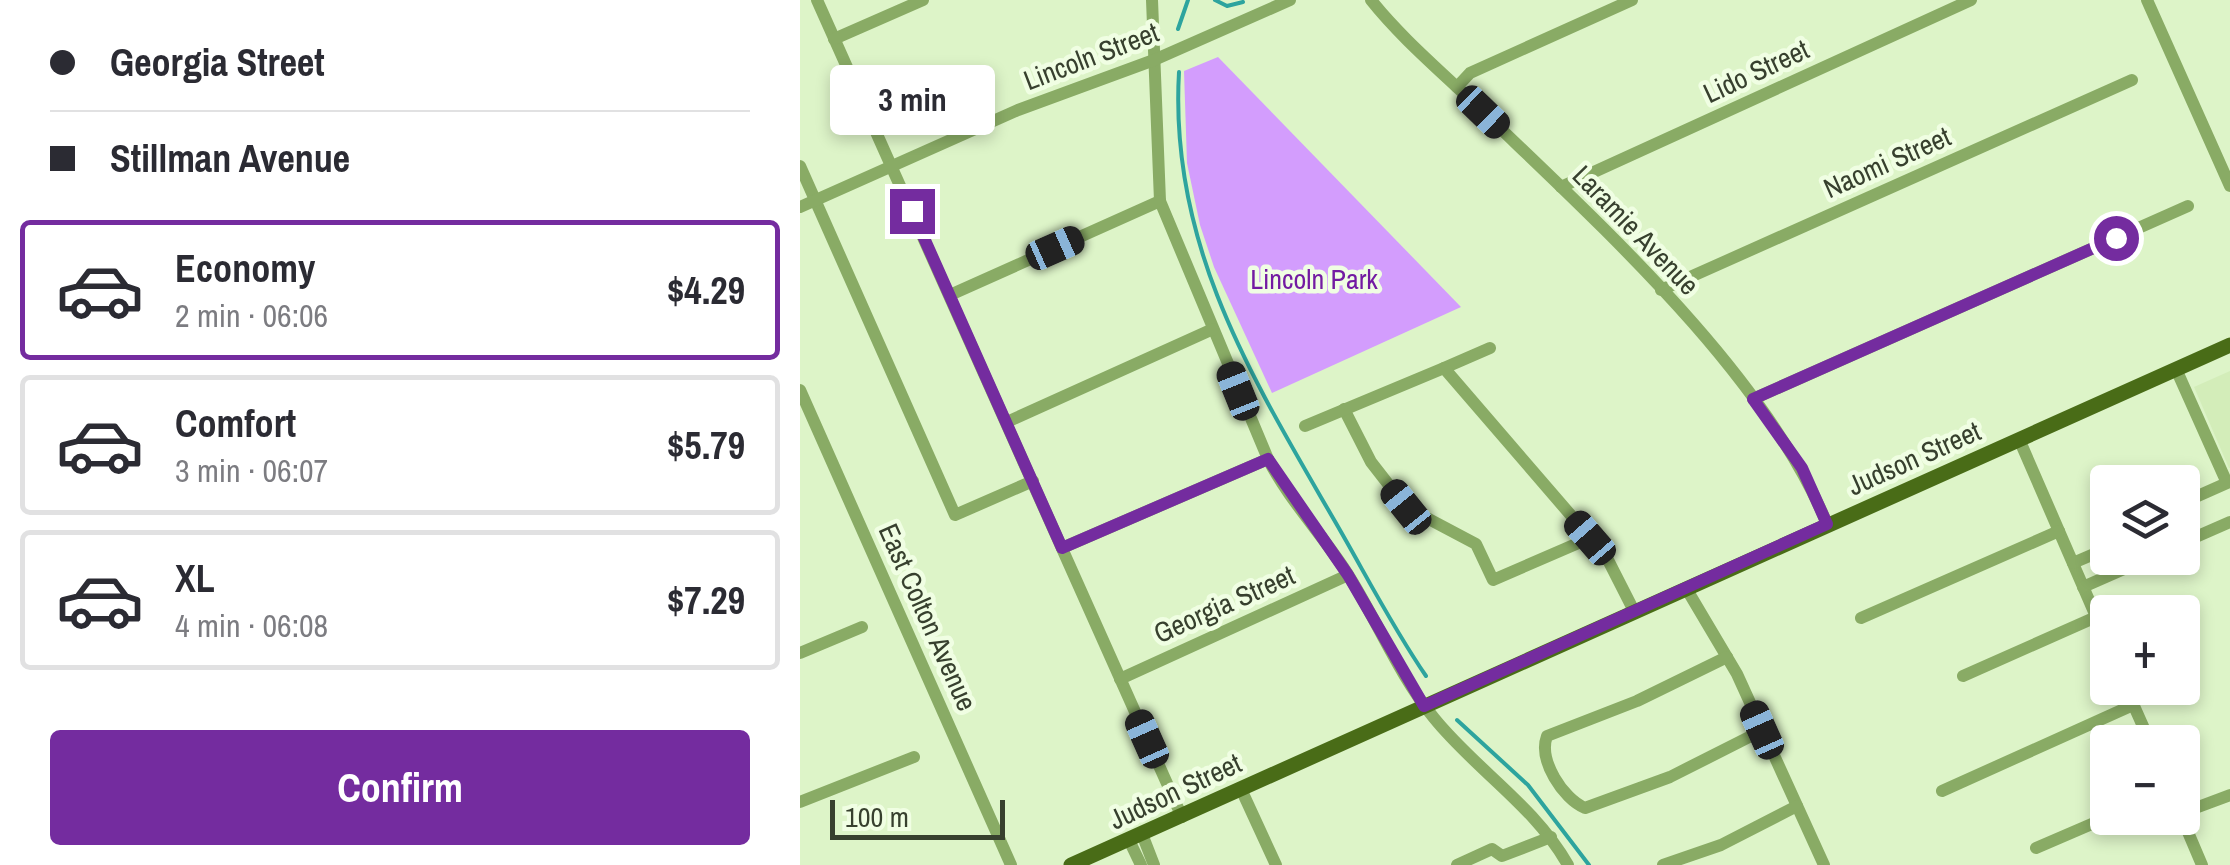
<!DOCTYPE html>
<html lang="en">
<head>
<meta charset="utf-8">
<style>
	:root { --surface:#fff; --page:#f7f7f7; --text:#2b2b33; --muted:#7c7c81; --line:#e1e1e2; --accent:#742c9f }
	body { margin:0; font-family:"Archivo Narrow",sans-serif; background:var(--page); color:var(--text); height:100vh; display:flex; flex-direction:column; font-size:38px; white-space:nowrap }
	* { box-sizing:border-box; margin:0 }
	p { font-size:32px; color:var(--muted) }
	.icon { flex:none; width:55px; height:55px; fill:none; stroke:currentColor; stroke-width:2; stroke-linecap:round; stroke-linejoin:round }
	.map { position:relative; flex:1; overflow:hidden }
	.panel { display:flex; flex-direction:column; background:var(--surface); width:800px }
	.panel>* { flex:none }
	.guide { display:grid; align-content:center; height:220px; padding:0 50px; background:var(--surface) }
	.tools { position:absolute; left:1290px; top:465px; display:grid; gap:20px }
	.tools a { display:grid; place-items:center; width:110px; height:110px; border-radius:10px; background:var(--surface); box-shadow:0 5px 15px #0003; font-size:50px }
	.scale { position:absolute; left:30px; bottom:25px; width:175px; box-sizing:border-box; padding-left:10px; border:5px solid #37402e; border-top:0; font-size:28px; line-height:35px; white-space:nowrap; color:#37402e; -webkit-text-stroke:8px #f0fee3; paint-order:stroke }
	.end { position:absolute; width:45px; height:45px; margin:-22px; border:12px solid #742c9f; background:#fff; box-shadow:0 0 0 5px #fff }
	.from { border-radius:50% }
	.bubble { position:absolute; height:70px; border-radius:10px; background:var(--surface); box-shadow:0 5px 15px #0003; font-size:32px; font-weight:700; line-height:70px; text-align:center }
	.car { position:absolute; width:30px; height:60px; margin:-30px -15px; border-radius:12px; box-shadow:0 0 8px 2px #0007; background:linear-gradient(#222 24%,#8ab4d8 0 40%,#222 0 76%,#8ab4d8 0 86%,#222 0) }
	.guide b { display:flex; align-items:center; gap:35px; height:95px; font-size:38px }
	.guide b+b { border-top:2px solid var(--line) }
	.guide i { width:25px; height:25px; background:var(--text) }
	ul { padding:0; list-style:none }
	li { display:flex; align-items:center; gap:30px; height:140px; margin:0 20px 15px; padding:0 30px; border:5px solid var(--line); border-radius:10px }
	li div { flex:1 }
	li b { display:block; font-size:38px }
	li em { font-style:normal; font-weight:700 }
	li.on { border-color:var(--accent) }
	li>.icon { width:90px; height:90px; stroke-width:1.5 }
	.action { display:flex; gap:20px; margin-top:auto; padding:20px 50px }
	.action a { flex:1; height:115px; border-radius:10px; background:var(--accent); color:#fff; font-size:40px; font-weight:700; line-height:115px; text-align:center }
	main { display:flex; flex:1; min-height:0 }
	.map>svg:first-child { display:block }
	.built { fill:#d3edb9 }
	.green { fill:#d39dfd }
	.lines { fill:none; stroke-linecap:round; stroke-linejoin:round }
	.stream { stroke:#2da49e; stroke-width:4 }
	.minor { stroke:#89ab65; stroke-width:12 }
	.major { stroke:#496c17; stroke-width:15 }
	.route { stroke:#742c9f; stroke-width:12 }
	.labels { text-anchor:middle; stroke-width:9; stroke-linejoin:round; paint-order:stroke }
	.street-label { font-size:28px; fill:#37402e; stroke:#f0fee3 }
	.park-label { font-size:28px; fill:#731ba2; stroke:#f0fee3 }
</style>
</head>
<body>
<main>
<section class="panel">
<div class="guide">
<b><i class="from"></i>Georgia Street</b>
<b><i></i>Stillman Avenue</b>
</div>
<ul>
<li class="on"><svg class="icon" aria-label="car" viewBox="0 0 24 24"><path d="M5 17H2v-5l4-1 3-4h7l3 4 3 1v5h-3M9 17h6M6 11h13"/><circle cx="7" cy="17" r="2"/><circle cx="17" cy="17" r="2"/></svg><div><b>Economy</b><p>2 min · 06:06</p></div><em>$4.29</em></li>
<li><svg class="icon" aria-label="car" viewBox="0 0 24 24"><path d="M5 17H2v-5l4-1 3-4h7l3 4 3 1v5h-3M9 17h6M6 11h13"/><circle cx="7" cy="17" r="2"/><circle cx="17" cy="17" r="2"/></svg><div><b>Comfort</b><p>3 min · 06:07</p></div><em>$5.79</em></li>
<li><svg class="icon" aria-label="car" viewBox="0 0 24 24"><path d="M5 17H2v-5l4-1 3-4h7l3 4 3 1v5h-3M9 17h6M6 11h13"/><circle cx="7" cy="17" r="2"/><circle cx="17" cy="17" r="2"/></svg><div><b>XL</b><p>4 min · 06:08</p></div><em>$7.29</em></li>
</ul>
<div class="action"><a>Confirm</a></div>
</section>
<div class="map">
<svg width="1430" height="865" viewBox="0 0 1430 865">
	<rect width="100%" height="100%" fill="#ddf4c8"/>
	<!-- built -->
	<polygon class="built" points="1430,371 1430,468 1429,468 1394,387"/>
	<!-- green -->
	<polygon class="green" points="418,57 661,307 472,393 414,267 400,225 387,163 384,71"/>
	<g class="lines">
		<!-- stream -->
		<g class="stream">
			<polyline points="415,0 427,6 443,2"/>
			<polyline points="378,29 388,0"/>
			<path d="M379,72C369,244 451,376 533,518C564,571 591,625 626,676"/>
			<polyline points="657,720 728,785 789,865"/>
		</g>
		<!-- minor -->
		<g class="minor">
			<polyline points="17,0 382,817"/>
			<path d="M352,0L360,201L468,459C489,500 522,534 547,573C577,620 598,674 634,718C676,770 734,805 768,865"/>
			<path d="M571,0C602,39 643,73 678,107C796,221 965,372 1027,524"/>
			<polyline points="1347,0 1430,186"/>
			<polyline points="34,39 123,0"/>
			<polyline points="657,87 670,73 832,0"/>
			<polyline points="0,166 155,515 233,481"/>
			<polyline points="761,187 1171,0"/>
			<polyline points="0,207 218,110 354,60 490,0"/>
			<polyline points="861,290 1332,80"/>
			<polyline points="150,295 360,201"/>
			<polyline points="644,368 690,348"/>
			<polyline points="1376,369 1427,483 1382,503"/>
			<polyline points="0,390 211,865"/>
			<polyline points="953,399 1388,206"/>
			<polyline points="544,409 571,462 606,507 676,544 693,580 790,538"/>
			<polyline points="207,422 413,329"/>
			<polyline points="505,426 644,368 806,556 834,611"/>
			<polyline points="1219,439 1308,644"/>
			<polyline points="1382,543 1430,522"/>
			<polyline points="262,548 468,459"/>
			<polyline points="1273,563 1308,548"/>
			<polyline points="1283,587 1349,558"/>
			<polyline points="886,588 937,674 1024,865"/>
			<polyline points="1061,618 1259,531"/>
			<polyline points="0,653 62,627"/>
			<path d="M927,657L837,701L747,736C738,760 763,799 785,808L870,777L963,730"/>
			<polyline points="1163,676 1296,617"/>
			<polyline points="320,679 548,575"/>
			<polyline points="1326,688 1350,742"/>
			<polyline points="441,789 476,865"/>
			<polyline points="1142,791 1333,705"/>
			<polyline points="0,802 114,757"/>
			<polyline points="1382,813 1430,795"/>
			<polyline points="1382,818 1402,865"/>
			<polyline points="342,834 354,865"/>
			<polyline points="329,840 341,865"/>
			<polyline points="1236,848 1308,817"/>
			<polyline points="657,865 692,849 702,856 751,837"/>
			<polyline points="863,865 921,845 997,806"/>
		</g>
		<!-- major -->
		<polyline class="major" points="271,865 1430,345"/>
	</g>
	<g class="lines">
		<!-- route -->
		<polyline class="route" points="112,211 262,548 468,459 548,575 624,706 1027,524 1002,468 953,399 1316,238"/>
	</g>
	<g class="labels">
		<!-- street labels -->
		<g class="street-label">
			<text transform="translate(291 56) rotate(-21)" y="10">Lincoln Street</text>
			<text transform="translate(956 71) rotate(-25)" y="10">Lido Street</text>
			<text transform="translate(1087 162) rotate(-24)" y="10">Naomi Street</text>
			<text transform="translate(836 230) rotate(46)" y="10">Laramie Avenue</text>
			<text transform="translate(1114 458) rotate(-24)" y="10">Judson Street</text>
			<text transform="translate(424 604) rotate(-24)" y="10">Georgia Street</text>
			<text transform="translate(128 617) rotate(66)" y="10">East Colton Avenue</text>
			<text transform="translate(375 791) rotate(-25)" y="10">Judson Street</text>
		</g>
		<!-- park labels -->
		<g class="park-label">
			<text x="514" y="289">Lincoln Park</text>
		</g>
	</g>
</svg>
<div class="tools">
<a><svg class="icon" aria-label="layers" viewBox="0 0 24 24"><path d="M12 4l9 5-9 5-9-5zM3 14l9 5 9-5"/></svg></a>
<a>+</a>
<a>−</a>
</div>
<div class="scale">100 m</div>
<i class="end from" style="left:1316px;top:238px"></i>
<i class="end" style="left:112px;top:211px"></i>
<div class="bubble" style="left:30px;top:65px;width:165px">3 min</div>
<i class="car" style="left:683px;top:112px;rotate:134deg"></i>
<i class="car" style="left:255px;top:248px;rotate:66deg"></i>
<i class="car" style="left:438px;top:391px;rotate:338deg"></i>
<i class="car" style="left:606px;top:507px;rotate:321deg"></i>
<i class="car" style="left:790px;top:538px;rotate:319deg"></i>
<i class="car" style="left:962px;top:730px;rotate:336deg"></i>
<i class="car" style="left:347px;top:739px;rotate:336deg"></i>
</div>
</main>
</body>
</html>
